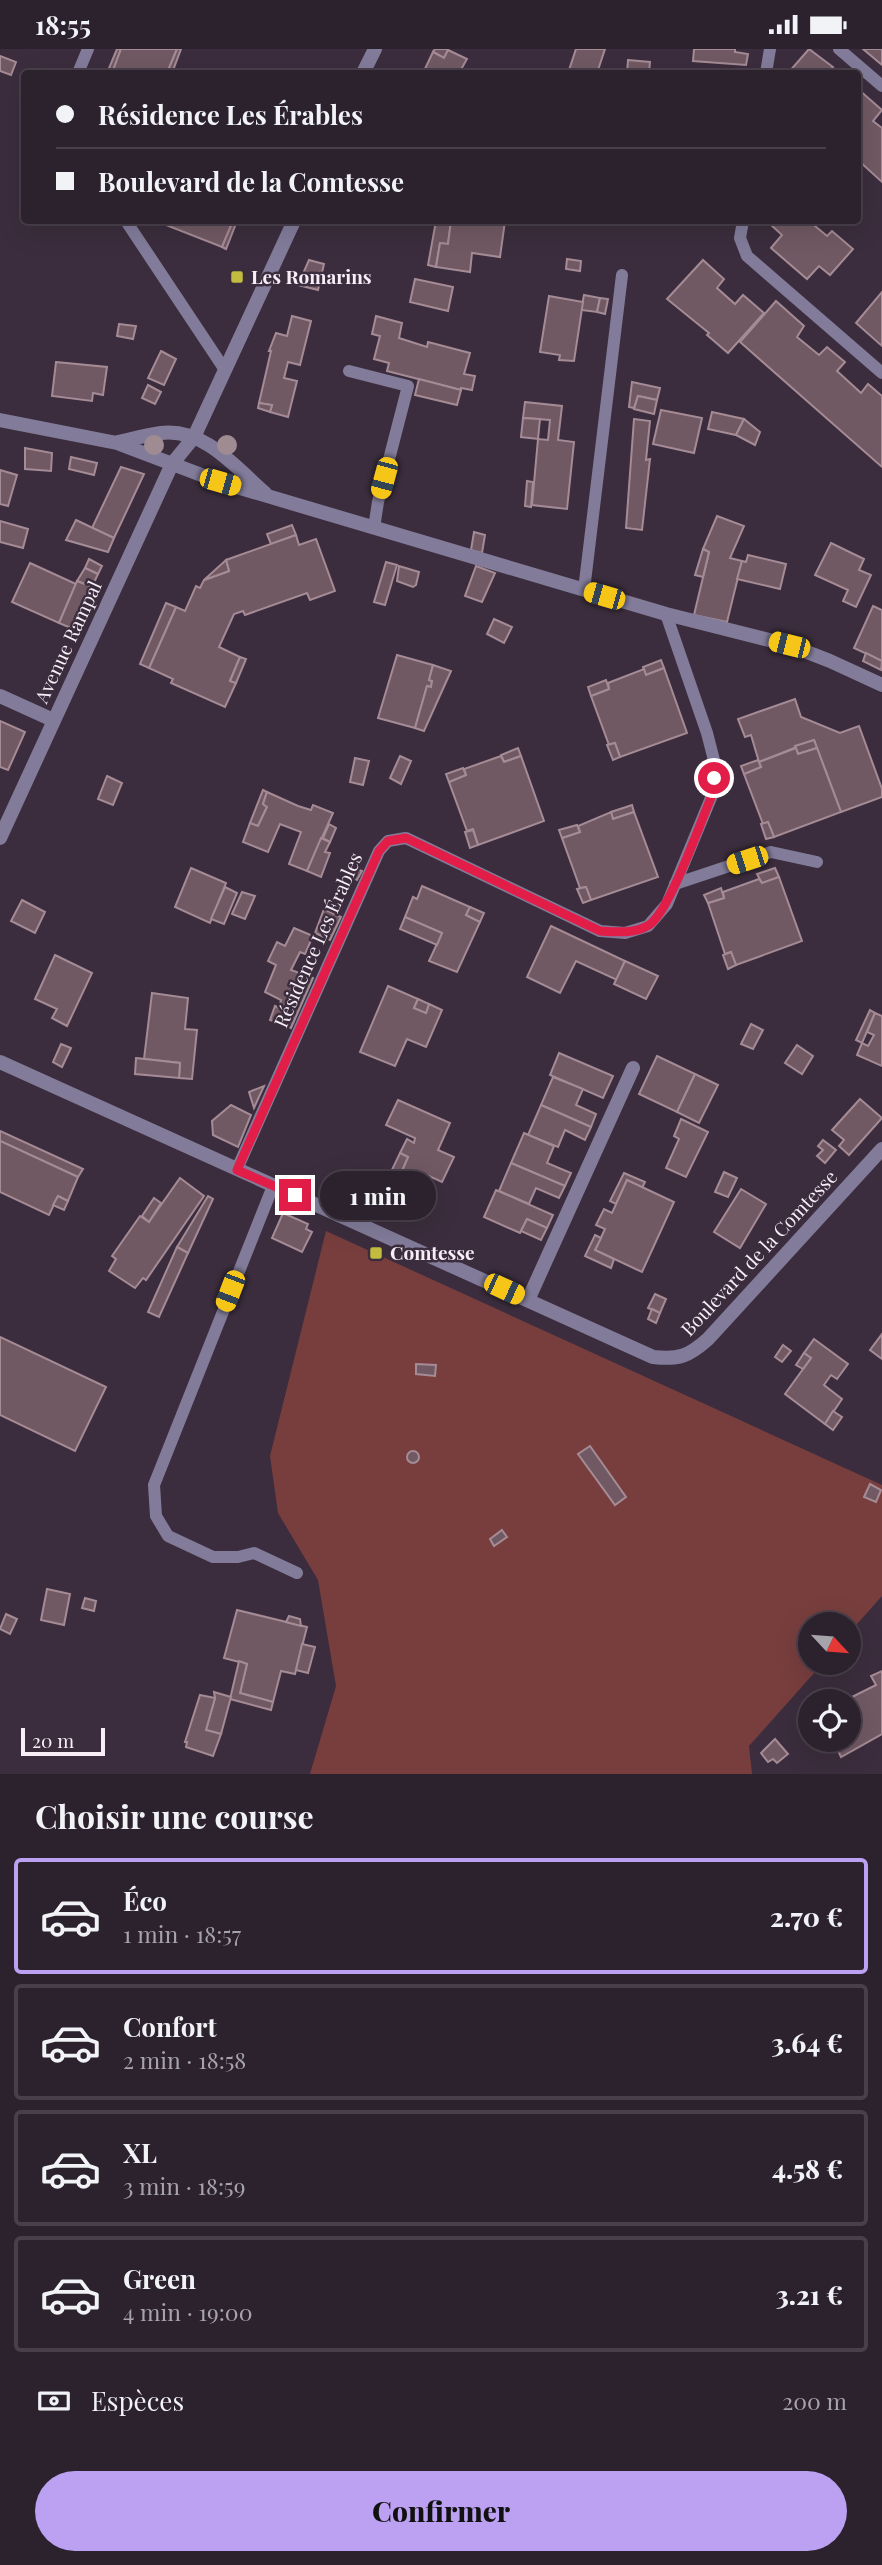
<!DOCTYPE html>
<html lang="fr">
<head>
<meta charset="utf-8">
<style>
	:root { --surface:#2c222e; --page:#342a36; --text:#f1f3f6; --muted:#a6a4aa; --line:#483f4a; --accent:#bca0f2 }
	body { margin:0; font-family:"Playfair Display",serif; background:var(--page); color:var(--text); height:100vh; display:flex; flex-direction:column; font-size:26px; white-space:nowrap }
	* { box-sizing:border-box; margin:0 }
	p { font-size:23px; color:var(--muted) }
	.icon { flex:none; width:38px; height:38px; fill:none; stroke:currentColor; stroke-width:2; stroke-linecap:round; stroke-linejoin:round }
	.map { position:relative; height:1725px; overflow:hidden }
	.drawer { display:flex; flex-direction:column; background:var(--surface); flex:1 }
	.drawer>* { flex:none }
	.guide { position:absolute; left:21px; top:21px; width:840px; height:154px; border-radius:7px; box-shadow:0 7px 28px #0002,0 0 0 2px var(--line); display:grid; align-content:center; height:154px; padding:0 35px; background:var(--surface) }
	.needle { width:46px; rotate:116deg }
	.controls { position:absolute; left:798px; top:1563px; display:grid; gap:14px }
	.controls a { display:grid; place-items:center; width:63px; height:63px; border-radius:50%; background:var(--surface); box-shadow:0 7px 28px #0002,0 0 0 2px var(--line); font-size:35px }
	.scale { position:absolute; left:21px; bottom:18px; width:84px; box-sizing:border-box; padding-left:7px; border:4px solid #f7eef8; border-top:0; font-size:19px; line-height:24px; white-space:nowrap; color:#f7eef8; -webkit-text-stroke:5px #3b2d3d; paint-order:stroke }
	.end { position:absolute; width:32px; height:32px; margin:-16px; border:9px solid #e11d48; background:#fff; box-shadow:0 0 0 4px #fff }
	.from { border-radius:50% }
	.bubble { position:absolute; height:49px; border-radius:24px; background:var(--surface); box-shadow:0 7px 28px #0002,0 0 0 2px var(--line); font-size:23px; font-weight:800; line-height:49px; text-align:center }
	.car { position:absolute; width:21px; height:42px; margin:-21px -10px; border-radius:9px; box-shadow:0 0 5px 2px #0007; background:linear-gradient(#f5c518 24%,#345 0 40%,#f5c518 0 76%,#345 0 86%,#f5c518 0) }
	.guide b { display:flex; align-items:center; gap:24px; height:66px; font-size:26px }
	.guide b+b { border-top:2px solid var(--line) }
	.guide i { width:18px; height:18px; background:var(--text) }
	ul { padding:0; list-style:none }
	li { display:flex; align-items:center; gap:21px; height:116px; margin:0 14px 10px; padding:0 21px; border:4px solid var(--line); border-radius:7px }
	li div { flex:1 }
	li b { display:block; font-size:26px }
	li em { font-style:normal; font-weight:800 }
	li.current { border-color:var(--accent) }
	li>.icon { width:63px; height:63px; stroke-width:1.5 }
	h2 { padding:0 35px; font-size:32px; line-height:84px }
	.pay { display:flex; align-items:center; gap:18px; height:77px; padding:0 35px; font-size:26px }
	.pay p { margin-inline-start:auto }
	.cta { display:flex; gap:14px; margin-top:auto; padding:14px 35px }
	.cta a { flex:1; height:80px; border-radius:42px; background:var(--accent); color:#111; font-size:28px; font-weight:800; line-height:80px; text-align:center }
	.status { display:flex; justify-content:space-between; align-items:center; height:49px; padding:0 35px; background:var(--surface); direction:ltr }
	.status svg { height:19px; fill:currentColor }
	.map>svg:first-child { display:block }
	.green { fill:#783e3e }
	.building { fill:#705963; stroke:#a58b95; stroke-width:2 }
	.lines { fill:none; stroke-linecap:round; stroke-linejoin:round }
	.service { stroke:#827c9a; stroke-width:12 }
	.minor { stroke:#827c9a; stroke-width:14 }
	.tertiary { stroke:#827c9a; stroke-width:14 }
	.tree { fill:#9f8c93 }
	.route { stroke:#e11d48; stroke-width:9 }
	.poi-dot { fill:#c2bd3f; stroke:#3b2d3d; stroke-width:2.5 }
	.labels { text-anchor:middle; stroke-width:5; stroke-linejoin:round; paint-order:stroke }
	.poi-label { font-size:19px; font-weight:bold; fill:#f7eef8; stroke:#3b2d3d; text-anchor:start }
	.street-label { font-size:19px; fill:#f7eef8; stroke:#3b2d3d }
</style>
</head>
<body>
<div class="status"><b>18:55</b><svg viewBox="0 0 49 12"><path d="M0 12V9h3v3zM5 12V6h3v6zM10 12V3h3v9zM15 12V0h3v12zM26 1h20v11H26zM47 4h2v5h-2z"/></svg></div>
<div class="map">
<svg width="882" height="1725" viewBox="0 0 882 1725">
	<rect width="100%" height="100%" fill="#3b2d3d"/>
	<!-- green -->
	<polygon class="green" points="326,1182 882,1436 882,1547 849,1584 849,1575 810,1575 810,1614 823,1614 749,1697 752,1725 310,1725 336,1637 318,1531 278,1464 270,1407"/>
	<!-- building -->
	<g class="building">
		<polygon points="117,0 121,0 112,24 107,24"/>
		<polygon points="121,0 177,0 167,24 112,24"/>
		<polygon points="177,0 181,0 172,24 167,24"/>
		<polygon points="435,0 446,0 448,1 444,9 433,3"/>
		<polygon points="576,0 605,0 597,24 582,24 569,21"/>
		<polygon points="694,0 735,0 735,3 748,5 746,16 693,12"/>
		<polygon points="809,0 833,18 827,24 788,24"/>
		<polygon points="863,0 882,0 882,16"/>
		<polygon points="448,1 467,10 459,24 423,24 433,3 444,9"/>
		<polygon points="0,7 16,13 11,26 0,22"/>
		<polygon points="628,11 650,13 649,24 627,24"/>
		<polygon points="858,40 882,61 873,72 882,79 882,133 858,111"/>
		<polygon points="156,172 233,172 222,198"/>
		<polygon points="233,172 237,172 226,200 222,198"/>
		<polygon points="436,172 451,172 448,195 440,194 436,218 428,216"/>
		<polygon points="451,172 505,172 500,208 472,204 470,223 436,218 440,194 448,195"/>
		<polygon points="773,172 809,172 827,187 832,182 853,200 830,226 819,217 807,230 771,199 782,186 770,175"/>
		<polygon points="567,210 581,212 580,222 566,220"/>
		<polygon points="309,211 324,215 318,241 298,236"/>
		<polygon points="703,211 724,230 717,239 735,255 743,246 764,264 728,304 707,286 709,284 667,250"/>
		<polygon points="415,230 453,238 448,262 410,253"/>
		<polygon points="882,243 882,297 856,274"/>
		<polygon points="584,246 600,249 597,263 581,261"/>
		<polygon points="549,247 583,253 574,312 559,311 560,306 540,303"/>
		<polygon points="600,249 608,250 605,265 597,263"/>
		<polygon points="776,252 804,277 797,288 819,306 827,298 845,313 837,322 861,344 868,335 882,347 882,418 740,293"/>
		<polygon points="292,267 311,272 300,316 288,313 284,329 297,332 288,368 270,363 272,356 259,354 271,302 269,302 276,284 287,287"/>
		<polygon points="376,267 402,274 399,289 427,298 428,293 470,304 464,325 475,327 472,341 461,339 461,341 387,322 389,314 374,310 380,287 372,285"/>
		<polygon points="119,275 136,277 133,290 117,287"/>
		<polygon points="161,302 176,310 164,336 148,329"/>
		<polygon points="56,313 107,318 103,346 93,344 92,352 52,347"/>
		<polygon points="419,330 461,341 457,356 415,346"/>
		<polygon points="632,333 660,339 657,351 638,347 634,359 629,358"/>
		<polygon points="148,336 161,343 155,355 142,349"/>
		<polygon points="638,347 657,351 654,365 634,360"/>
		<polygon points="525,353 562,357 558,391 574,393 567,460 532,456 538,390 548,391 550,371 523,369"/>
		<polygon points="259,354 272,356 270,363 258,359"/>
		<polygon points="661,361 702,369 694,404 653,395"/>
		<polygon points="712,363 744,370 736,386 708,380"/>
		<polygon points="523,369 540,370 538,390 521,388"/>
		<polygon points="634,370 650,372 646,411 650,410 642,481 626,479"/>
		<polygon points="744,370 760,383 755,396 736,386"/>
		<polygon points="25,399 52,404 51,422 25,420"/>
		<polygon points="71,408 97,414 94,426 69,420"/>
		<polygon points="121,418 144,425 114,489 92,479"/>
		<polygon points="0,421 17,426 8,457 0,455"/>
		<polygon points="527,432 533,433 531,458 525,457"/>
		<polygon points="717,467 744,477 730,509 742,512 727,573 694,566 709,503 703,500"/>
		<polygon points="76,471 114,489 108,503 66,491"/>
		<polygon points="0,472 28,480 23,499 0,493"/>
		<polygon points="292,476 296,486 271,495 267,485"/>
		<polygon points="474,483 485,486 482,504 471,501"/>
		<polygon points="296,486 299,496 316,490 335,542 310,551 307,544 245,566 243,562 234,565 219,598 240,608 230,632 236,634 225,658 171,634 173,630 149,619 176,558 185,562 196,537 200,539 204,531 229,522 226,511"/>
		<polygon points="831,494 864,510 859,521 871,526 856,558 843,552 848,541 815,526"/>
		<polygon points="703,500 709,503 703,528 695,526"/>
		<polygon points="748,506 786,515 780,540 737,530 742,512 746,513"/>
		<polygon points="89,510 102,517 98,525 85,519"/>
		<polygon points="226,511 229,522 204,531"/>
		<polygon points="386,513 397,516 385,556 374,553"/>
		<polygon points="30,514 76,535 59,574 12,553"/>
		<polygon points="399,517 419,523 416,536 413,538 397,532"/>
		<polygon points="476,517 495,524 482,553 465,547"/>
		<polygon points="85,519 98,525 92,538 77,532"/>
		<polygon points="77,532 92,538 73,580 59,574"/>
		<polygon points="166,554 176,558 149,619 140,615"/>
		<polygon points="873,557 882,561 882,612 854,599"/>
		<polygon points="494,570 512,578 504,594 487,585"/>
		<polygon points="866,604 882,612 881,621 863,612"/>
		<polygon points="397,606 433,616 429,631 432,632 431,638 427,637 415,679 378,669"/>
		<polygon points="240,608 246,610 236,634 230,632"/>
		<polygon points="661,611 664,619 646,626 643,618"/>
		<polygon points="433,616 451,622 424,682 415,679 427,637 431,638 432,632 429,631"/>
		<polygon points="664,619 687,684 620,708 615,694 609,696 591,647 609,640 608,634 644,620 646,626"/>
		<polygon points="606,631 609,640 591,647 588,638"/>
		<polygon points="795,650 801,668 840,684 859,677 882,740 882,748 841,763 814,691 759,713 751,686 745,688 738,670"/>
		<polygon points="0,672 25,683 8,721 0,718"/>
		<polygon points="814,691 817,699 798,705 795,697"/>
		<polygon points="615,694 620,708 613,711 607,696"/>
		<polygon points="518,699 521,707 504,713 501,706"/>
		<polygon points="796,699 798,705 817,699 841,763 774,788 768,773 763,775 744,725 761,718 759,713"/>
		<polygon points="400,707 411,712 401,735 390,729"/>
		<polygon points="501,707 504,713 521,707 544,772 478,796 473,780 467,782 449,733 466,726 464,720"/>
		<polygon points="355,709 369,712 363,736 350,733"/>
		<polygon points="758,711 761,718 744,725 741,717"/>
		<polygon points="463,719 466,726 449,733 446,725"/>
		<polygon points="107,727 122,734 113,756 98,750"/>
		<polygon points="263,741 267,743 263,755 267,758 258,777 250,774"/>
		<polygon points="267,743 298,757 311,761 313,756 333,764 307,822 289,815 301,783 280,775 268,803 243,793 250,774 258,777 267,758 263,755"/>
		<polygon points="632,756 634,763 613,770 611,763"/>
		<polygon points="611,763 613,770 634,763 658,828 591,851 586,838 580,839 562,789 580,783 578,777"/>
		<polygon points="768,773 774,788 766,790 761,775"/>
		<polygon points="329,775 336,779 330,793 323,789"/>
		<polygon points="577,776 580,783 562,789 559,781"/>
		<polygon points="473,781 478,796 470,799 465,783"/>
		<polygon points="321,789 330,793 325,803 330,804 321,828 307,822"/>
		<polygon points="191,819 226,834 210,874 175,858"/>
		<polygon points="354,819 362,822 357,831 350,827"/>
		<polygon points="775,819 779,828 762,834 757,825"/>
		<polygon points="779,828 802,892 736,916 731,903 725,905 708,854 724,849 723,843 759,830 762,834"/>
		<polygon points="422,837 470,858 466,866 480,873 457,923 429,912 442,884 405,868 413,848 417,850"/>
		<polygon points="225,838 237,844 224,875 211,870"/>
		<polygon points="586,838 591,851 583,854 577,840"/>
		<polygon points="721,839 724,849 708,854 704,846"/>
		<polygon points="242,843 255,847 245,870 232,865"/>
		<polygon points="22,851 45,863 35,884 11,872"/>
		<polygon points="470,858 484,864 480,873 466,866"/>
		<polygon points="324,860 341,868 330,891 315,884"/>
		<polygon points="405,868 442,884 437,896 400,880"/>
		<polygon points="551,877 625,912 617,931 576,912 560,944 527,928"/>
		<polygon points="294,879 313,887 305,905 300,903 291,921 313,929 291,979 270,971 275,957 279,959 281,951 265,943 276,916 268,912 277,893 285,897"/>
		<polygon points="731,903 736,916 728,920 723,906"/>
		<polygon points="55,906 92,924 67,977 52,969 57,960 35,950"/>
		<polygon points="625,912 658,927 646,950 614,935"/>
		<polygon points="388,937 418,950 414,959 426,964 429,955 442,961 426,998 407,990 395,1017 360,1003"/>
		<polygon points="152,944 188,949 185,980 197,981 192,1030 179,1029 180,1014 144,1010"/>
		<polygon points="418,950 429,955 426,964 414,959"/>
		<polygon points="870,961 875,964 862,994 856,991"/>
		<polygon points="875,964 882,967 882,1017 857,1006 862,994 868,997 874,986 867,983"/>
		<polygon points="751,975 763,981 753,1000 741,995"/>
		<polygon points="61,995 71,999 62,1018 53,1013"/>
		<polygon points="797,996 813,1007 802,1025 785,1014"/>
		<polygon points="559,1004 613,1027 603,1049 550,1026"/>
		<polygon points="657,1007 695,1025 677,1063 639,1045"/>
		<polygon points="136,1009 180,1014 179,1029 135,1025"/>
		<polygon points="695,1025 718,1036 699,1074 677,1063"/>
		<polygon points="553,1028 583,1040 576,1056 596,1065 591,1078 541,1056"/>
		<polygon points="264,1037 258,1050 254,1059 249,1043"/>
		<polygon points="860,1050 882,1069 849,1106 839,1097 844,1091 832,1081"/>
		<polygon points="398,1051 450,1074 438,1101 454,1108 442,1133 427,1126 420,1141 409,1136 412,1129 401,1124 408,1108 400,1104 407,1090 414,1094 415,1089 386,1076"/>
		<polygon points="231,1056 251,1066 238,1098 213,1086 212,1072"/>
		<polygon points="541,1056 591,1078 585,1091 565,1081 558,1098 528,1086"/>
		<polygon points="681,1070 708,1083 686,1128 666,1119 679,1090 674,1087"/>
		<polygon points="0,1082 83,1120 78,1128 0,1092"/>
		<polygon points="524,1084 554,1097 547,1114 571,1124 565,1137 511,1114"/>
		<polygon points="823,1091 836,1101 825,1114 817,1107 823,1101 818,1097"/>
		<polygon points="0,1092 78,1128 68,1152 58,1147 49,1166 0,1143"/>
		<polygon points="400,1104 408,1108 401,1124 412,1129 409,1136 389,1127"/>
		<polygon points="511,1114 565,1137 559,1149 536,1139 529,1155 499,1142"/>
		<polygon points="724,1123 737,1129 728,1148 715,1143"/>
		<polygon points="624,1124 645,1133 642,1139 627,1131 616,1155 610,1152"/>
		<polygon points="180,1129 204,1147 146,1231 143,1229 135,1239 109,1222 116,1210 112,1207 140,1167 149,1173"/>
		<polygon points="627,1131 674,1153 642,1223 595,1201 605,1180 596,1176 604,1160 612,1164"/>
		<polygon points="741,1140 766,1155 740,1199 714,1183"/>
		<polygon points="496,1141 553,1166 547,1179 527,1170 520,1184 484,1168"/>
		<polygon points="58,1147 68,1152 64,1161 53,1156"/>
		<polygon points="208,1147 213,1150 188,1204 177,1198"/>
		<polygon points="154,1149 161,1154 149,1173 142,1167"/>
		<polygon points="283,1164 308,1175 306,1180 312,1183 302,1203 272,1189"/>
		<polygon points="527,1170 547,1179 541,1191 521,1182"/>
		<polygon points="595,1186 601,1189 595,1201 614,1210 611,1219 585,1207"/>
		<polygon points="177,1198 188,1204 159,1268 148,1263"/>
		<polygon points="655,1245 666,1250 660,1264 648,1259"/>
		<polygon points="652,1260 660,1264 656,1274 648,1270"/>
		<polygon points="882,1285 882,1310 870,1301"/>
		<polygon points="0,1288 106,1338 75,1402 0,1366"/>
		<polygon points="814,1290 848,1315 837,1330 831,1326 824,1336 842,1350 825,1375 785,1345 811,1309 804,1304"/>
		<polygon points="783,1296 791,1302 782,1313 775,1308"/>
		<polygon points="804,1304 811,1309 803,1320 796,1316"/>
		<polygon points="416,1315 436,1316 435,1327 416,1325"/>
		<polygon points="833,1362 842,1368 833,1381 825,1375"/>
		<polygon points="590,1397 626,1448 615,1456 578,1405"/>
		<circle cx="413" cy="1408" r="6"/>
		<polygon points="870,1435 881,1441 876,1453 864,1448"/>
		<polygon points="502,1481 507,1488 494,1497 490,1490"/>
		<polygon points="47,1540 70,1545 64,1576 41,1571"/>
		<polygon points="85,1549 96,1552 94,1562 82,1559"/>
		<polygon points="237,1561 307,1578 295,1625 281,1622 273,1653 240,1644 247,1615 224,1609"/>
		<polygon points="6,1565 17,1570 10,1585 0,1580"/>
		<polygon points="289,1567 300,1570 301,1577 286,1573"/>
		<polygon points="302,1595 315,1598 308,1624 296,1621"/>
		<polygon points="239,1612 247,1615 240,1644 273,1653 271,1661 230,1650"/>
		<polygon points="882,1622 882,1685 841,1708 833,1691 849,1690 849,1652 844,1652 876,1636 871,1627"/>
		<polygon points="214,1643 231,1648 221,1685 206,1681 215,1649"/>
		<polygon points="200,1646 215,1649 206,1681 221,1685 213,1707 186,1698 187,1693 185,1693"/>
		<polygon points="775,1690 788,1705 777,1714 773,1710 768,1713 761,1704"/>
	</g>
	<g class="lines">
		<!-- service -->
		<g class="service">
			<polyline points="839,0 882,37"/>
			<polyline points="78,24 88,0"/>
			<polyline points="766,24 770,0"/>
			<polyline points="126,172 225,321"/>
			<polyline points="743,172 740,189 747,207 882,324"/>
			<polyline points="349,322 408,337 378,453 374,479"/>
			<polyline points="584,541 622,226"/>
			<polyline points="675,835 771,803 817,813"/>
			<polyline points="237,1120 379,802 388,792 406,789 600,882 625,884 648,877 667,855 713,744 715,715 707,684 666,565"/>
			<polyline points="273,1137 154,1436 156,1467 168,1487 213,1508 238,1508 254,1504 297,1524"/>
		</g>
		<!-- minor -->
		<g class="minor">
			<polyline points="0,371 117,394 220,433 666,565 789,596 830,612 882,636"/>
			<path d="M118,393C132,390 146,386 161,384C205,379 235,418 265,444"/>
			<polyline points="0,647 53,671"/>
			<path d="M0,1013L653,1308C679,1311 689,1307 708,1290L882,1100"/>
			<polyline points="528,1251 633,1019"/>
		</g>
		<!-- tertiary -->
		<g class="tertiary">
			<polyline points="363,24 375,0"/>
			<polyline points="0,789 172,415 194,388 294,172"/>
		</g>
	</g>
	<!-- trees -->
	<g class="tree">
		<circle cx="154" cy="396" r="10"/>
		<circle cx="227" cy="396" r="10"/>
	</g>
	<g class="lines">
		<!-- route -->
		<path class="route" d="M295,1146L237,1121L379,802L388,792L406,789L600,882C615,883 635,885 649,876C670,862 701,771 713,744L714,729"/>
	</g>
	<!-- markers -->
	<g class="poi-dot">
		<rect x="230" y="221" width="14" height="14" rx="3.5"/>
		<rect x="369" y="1197" width="14" height="14" rx="3.5"/>
	</g>
	<g class="labels">
		<!-- poi labels -->
		<g class="poi-label">
			<text x="251" y="235">Les Romarins</text>
			<text x="390" y="1211">Comtesse</text>
		</g>
		<!-- street labels -->
		<g class="street-label">
			<text transform="translate(68 593) rotate(-65)" y="7">Avenue Rampal</text>
			<text transform="translate(318 891) rotate(-66)" y="7">Résidence Les Érables</text>
			<text transform="translate(759 1204) rotate(-47)" y="7">Boulevard de la Comtesse</text>
		</g>
	</g>
</svg>
<div class="controls">
<a><svg class="needle" viewBox="-14 -14 28 28"><path d="M0-13l5 13h-10z" fill="#e53935"/><path d="M0 13l5-13h-10z" fill="#a6a4aa"/></svg></a>
<a><svg class="icon" aria-label="locate" viewBox="0 0 24 24"><circle cx="12" cy="12" r="6"/><path d="M12 2v4M12 18v4M2 12h4M18 12h4"/></svg></a>
</div>
<div class="scale">20 m</div>
<i class="end from" style="left:714px;top:729px"></i>
<i class="end" style="left:295px;top:1146px"></i>
<div class="bubble" style="left:320px;top:1122px;width:116px">1 min</div>
<i class="car" style="left:384px;top:429px;rotate:195deg"></i>
<i class="car" style="left:220px;top:433px;rotate:106deg"></i>
<i class="car" style="left:604px;top:547px;rotate:286deg"></i>
<i class="car" style="left:789px;top:596px;rotate:284deg"></i>
<i class="car" style="left:747px;top:811px;rotate:252deg"></i>
<i class="car" style="left:504px;top:1240px;rotate:115deg"></i>
<i class="car" style="left:230px;top:1242px;rotate:201deg"></i>
<div class="guide">
<b><i class="from"></i>Résidence Les Érables</b>
<b><i></i>Boulevard de la Comtesse</b>
</div>
</div>
<section class="drawer">
<h2>Choisir une course</h2>
<ul>
<li class="current"><svg class="icon" aria-label="car" viewBox="0 0 24 24"><path d="M5 17H2v-5l4-1 3-4h7l3 4 3 1v5h-3M9 17h6M6 11h13"/><circle cx="7" cy="17" r="2"/><circle cx="17" cy="17" r="2"/></svg><div><b>Éco</b><p>1 min · 18:57</p></div><em>2.70 €</em></li>
<li><svg class="icon" aria-label="car" viewBox="0 0 24 24"><path d="M5 17H2v-5l4-1 3-4h7l3 4 3 1v5h-3M9 17h6M6 11h13"/><circle cx="7" cy="17" r="2"/><circle cx="17" cy="17" r="2"/></svg><div><b>Confort</b><p>2 min · 18:58</p></div><em>3.64 €</em></li>
<li><svg class="icon" aria-label="car" viewBox="0 0 24 24"><path d="M5 17H2v-5l4-1 3-4h7l3 4 3 1v5h-3M9 17h6M6 11h13"/><circle cx="7" cy="17" r="2"/><circle cx="17" cy="17" r="2"/></svg><div><b>XL</b><p>3 min · 18:59</p></div><em>4.58 €</em></li>
<li><svg class="icon" aria-label="car" viewBox="0 0 24 24"><path d="M5 17H2v-5l4-1 3-4h7l3 4 3 1v5h-3M9 17h6M6 11h13"/><circle cx="7" cy="17" r="2"/><circle cx="17" cy="17" r="2"/></svg><div><b>Green</b><p>4 min · 19:00</p></div><em>3.21 €</em></li>
</ul>
<div class="pay"><svg class="icon" aria-label="cash" viewBox="0 0 24 24"><path d="M3 7h18v10H3z"/><circle cx="12" cy="12" r="2"/></svg>Espèces<p>200 m</p></div>
<div class="cta"><a>Confirmer</a></div>
</section>
</body>
</html>
